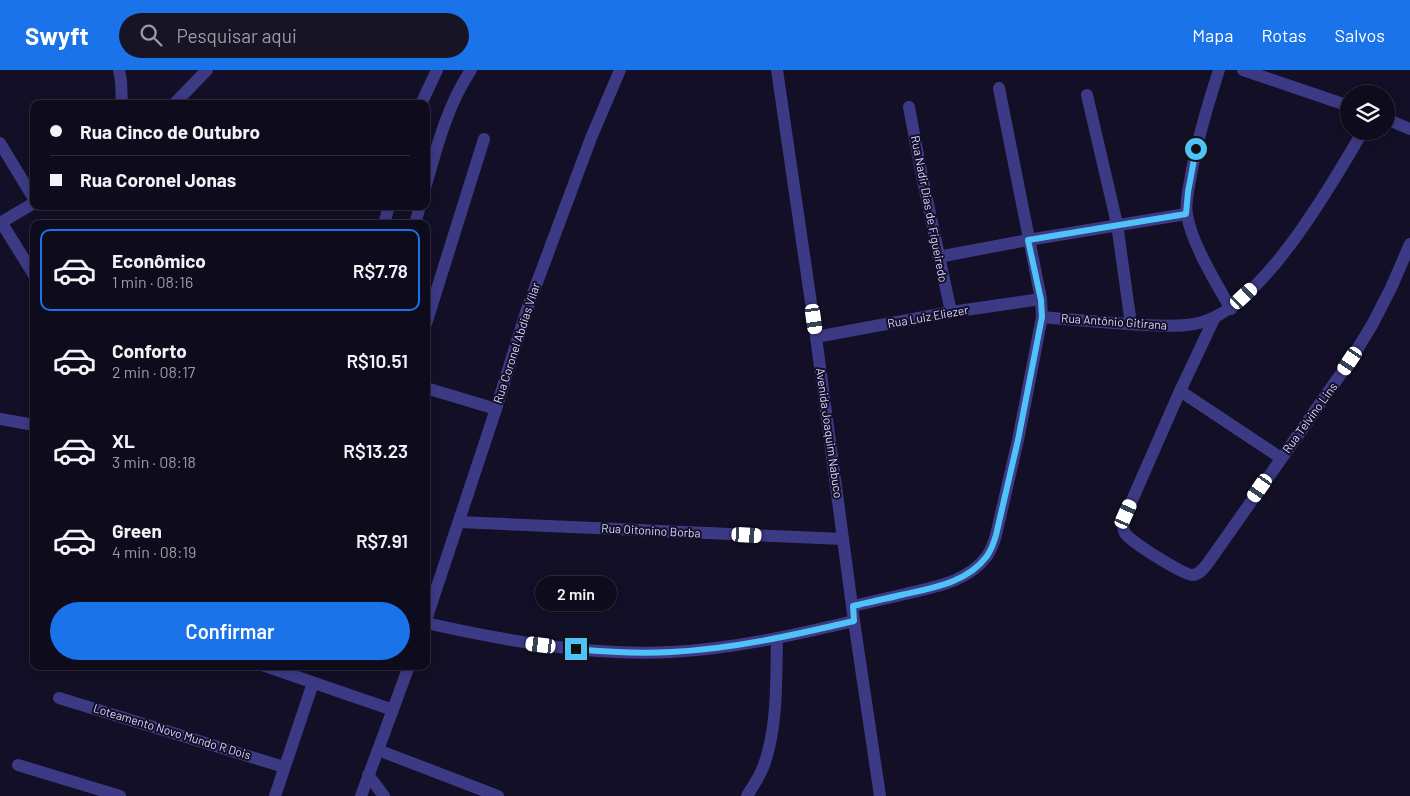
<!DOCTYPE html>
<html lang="pt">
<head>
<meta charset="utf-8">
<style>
	:root { --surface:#0e0b1c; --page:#171425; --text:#f1f3f6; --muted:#9b9ba3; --line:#2e2b3b; --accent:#1a73e8 }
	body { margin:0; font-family:Barlow,sans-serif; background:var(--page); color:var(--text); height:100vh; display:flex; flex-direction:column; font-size:19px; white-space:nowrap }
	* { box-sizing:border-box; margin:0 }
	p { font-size:16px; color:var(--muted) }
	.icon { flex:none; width:28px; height:28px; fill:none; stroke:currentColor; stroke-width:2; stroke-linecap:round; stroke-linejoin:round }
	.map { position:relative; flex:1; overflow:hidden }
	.side { position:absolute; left:30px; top:150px; width:400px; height:450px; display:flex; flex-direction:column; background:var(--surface); border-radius:10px; box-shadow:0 2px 8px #0003,0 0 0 1px var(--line) }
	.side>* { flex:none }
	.banner { position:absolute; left:30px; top:30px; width:400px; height:110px; border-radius:10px; box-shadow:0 2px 8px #0003,0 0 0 1px var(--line); display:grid; align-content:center; height:110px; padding:0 20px; background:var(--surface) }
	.fabs { position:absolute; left:1340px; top:15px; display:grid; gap:10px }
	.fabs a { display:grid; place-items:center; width:55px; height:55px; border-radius:50%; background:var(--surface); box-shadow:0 2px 8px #0003,0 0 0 1px var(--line); font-size:25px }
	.end { position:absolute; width:22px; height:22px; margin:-11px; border:6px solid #4fc3f7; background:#111; box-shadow:0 0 0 2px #111 }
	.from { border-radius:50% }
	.bubble { position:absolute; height:35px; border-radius:18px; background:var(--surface); box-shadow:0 2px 8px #0003,0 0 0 1px var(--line); font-size:16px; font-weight:600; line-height:35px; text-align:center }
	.car { position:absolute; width:15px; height:30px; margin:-15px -8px; border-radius:6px; box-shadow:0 0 4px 1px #0007; background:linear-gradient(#fff 24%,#345 0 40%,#fff 0 76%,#345 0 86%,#fff 0) }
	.banner b { display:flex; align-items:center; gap:18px; height:48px; font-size:19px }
	.banner b+b { border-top:1px solid var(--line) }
	.banner i { width:12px; height:12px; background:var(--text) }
	ul { padding:9px 0 0; list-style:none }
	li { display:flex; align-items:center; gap:15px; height:82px; margin:0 10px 8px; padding:0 10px; border:2px solid transparent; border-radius:10px }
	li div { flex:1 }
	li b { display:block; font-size:19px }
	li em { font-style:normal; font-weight:600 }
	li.current { border-color:var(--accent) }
	li>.icon { width:45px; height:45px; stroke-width:1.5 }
	.cta { display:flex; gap:10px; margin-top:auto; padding:10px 20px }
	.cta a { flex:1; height:58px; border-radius:30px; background:var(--accent); color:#fff; font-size:20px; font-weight:600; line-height:58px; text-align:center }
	header { display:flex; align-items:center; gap:30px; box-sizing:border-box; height:70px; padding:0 25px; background:var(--accent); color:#fff }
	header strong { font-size:24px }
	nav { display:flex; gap:28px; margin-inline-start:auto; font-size:18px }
	.search { width:350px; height:45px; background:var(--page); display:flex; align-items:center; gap:12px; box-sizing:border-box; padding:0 18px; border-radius:28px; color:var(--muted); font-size:19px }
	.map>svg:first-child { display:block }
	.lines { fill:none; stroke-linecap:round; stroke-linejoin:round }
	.minor { stroke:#3d3a85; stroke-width:12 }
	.route { stroke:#4fc3f7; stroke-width:6 }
	.labels { text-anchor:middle; stroke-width:4; stroke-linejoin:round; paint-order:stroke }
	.street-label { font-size:12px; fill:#d9d4ff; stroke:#130f26 }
</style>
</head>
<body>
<header>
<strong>Swyft</strong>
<div class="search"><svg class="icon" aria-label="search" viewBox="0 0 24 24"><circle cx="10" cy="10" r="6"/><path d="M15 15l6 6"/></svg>Pesquisar aqui</div>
<nav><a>Mapa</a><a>Rotas</a><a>Salvos</a></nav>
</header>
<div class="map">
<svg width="1410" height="726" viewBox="0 0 1410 726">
	<rect width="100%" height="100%" fill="#130f26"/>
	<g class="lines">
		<!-- minor -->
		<g class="minor">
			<polyline points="119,0 121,11 122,34"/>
			<polyline points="777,0 816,267 854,551 880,726"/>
			<path d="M1219,0C1207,37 1196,73 1190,111C1188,122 1185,135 1187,145C1192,174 1216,213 1231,239"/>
			<polyline points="1243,0 1349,36"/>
			<polyline points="1087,25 1117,154 1131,254"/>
			<polyline points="174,34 207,0"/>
			<polyline points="421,34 437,0"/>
			<polyline points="909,37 922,106 951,242"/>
			<polyline points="1386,49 1410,59"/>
			<polyline points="0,73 34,129"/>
			<path d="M426,115C437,76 448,34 471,0"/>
			<polyline points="1,152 34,205"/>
			<polyline points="0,153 34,133"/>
			<polyline points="384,154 389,136"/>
			<polyline points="415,154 420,136"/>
			<polyline points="938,187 1028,170 1186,144"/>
			<path d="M1042,247C1076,250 1110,253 1144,255C1161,256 1178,257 1194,254C1258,245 1332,114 1363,61"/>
			<path d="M1214,249L1180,321L1126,444C1124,451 1121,456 1125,463C1129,471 1185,506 1193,505C1200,504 1204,498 1208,493L1350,291L1372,255L1391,218L1410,174"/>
			<polyline points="426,254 484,69"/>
			<polyline points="816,267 951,242 1041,229"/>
			<polyline points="426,318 496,339"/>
			<polyline points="1180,321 1281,388"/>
			<polyline points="0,349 34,355"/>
			<polyline points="459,452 843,469"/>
			<path d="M853,536C870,532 888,528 905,524C934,517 968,512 987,486C991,480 994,472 996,465L1018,370L1042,247L1041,229L999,18"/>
			<polyline points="426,550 496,339 526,242 591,68 620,0"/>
			<path d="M426,553C507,571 588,586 671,582C733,579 794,565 854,551"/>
			<polyline points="265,596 393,640"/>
			<polyline points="59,628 284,697"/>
			<polyline points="378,680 498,726"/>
			<polyline points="18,695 120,726"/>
			<polyline points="368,705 384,726"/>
			<polyline points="275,726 313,613"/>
			<polyline points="361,726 409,596"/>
			<path d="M747,726C753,716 760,706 764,695C778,655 776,610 777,568"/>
		</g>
	</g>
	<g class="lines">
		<!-- route -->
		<path class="route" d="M576,579C607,582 639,584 671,582C733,579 794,565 854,551L853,536C869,532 885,529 901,525C932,518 967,513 987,486C991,480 994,472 996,465L1018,370L1042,247L1041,230L1028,170L1186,144L1188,122L1196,79"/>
	</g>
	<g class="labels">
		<!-- street labels -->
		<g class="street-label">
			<text transform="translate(929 139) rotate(79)" y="4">Rua Nadir Dias de Figueiredo</text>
			<text transform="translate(928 247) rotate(-10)" y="4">Rua Luiz Eliezer</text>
			<text transform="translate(1114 252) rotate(4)" y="4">Rua Antônio Gitirana</text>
			<text transform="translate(517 273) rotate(-72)" y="4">Rua Coronel Abdias Vilar</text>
			<text transform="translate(1310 348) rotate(-54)" y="4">Rua Telvino Lins</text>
			<text transform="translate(829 363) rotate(82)" y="4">Avenida Joaquim Nabuco</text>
			<text transform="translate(651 461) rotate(3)" y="4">Rua Oitonino Borba</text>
			<text transform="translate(172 662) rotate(17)" y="4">Loteamento Novo Mundo R Dois</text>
		</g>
	</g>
</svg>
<div class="fabs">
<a><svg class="icon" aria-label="layers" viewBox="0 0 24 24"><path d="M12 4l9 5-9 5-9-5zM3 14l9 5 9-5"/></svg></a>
</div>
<i class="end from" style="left:1196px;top:79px"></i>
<i class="end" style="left:576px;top:579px"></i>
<div class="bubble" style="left:535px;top:506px;width:82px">2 min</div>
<i class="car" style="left:1244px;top:226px;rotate:47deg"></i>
<i class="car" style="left:814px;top:249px;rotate:172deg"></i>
<i class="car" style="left:1350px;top:291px;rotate:214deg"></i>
<i class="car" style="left:1260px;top:418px;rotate:215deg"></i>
<i class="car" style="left:1126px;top:444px;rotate:24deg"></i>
<i class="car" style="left:747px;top:465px;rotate:93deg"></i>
<i class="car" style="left:541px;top:575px;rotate:277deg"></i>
<div class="banner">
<b><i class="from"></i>Rua Cinco de Outubro</b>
<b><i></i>Rua Coronel Jonas</b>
</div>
<section class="side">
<ul>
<li class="current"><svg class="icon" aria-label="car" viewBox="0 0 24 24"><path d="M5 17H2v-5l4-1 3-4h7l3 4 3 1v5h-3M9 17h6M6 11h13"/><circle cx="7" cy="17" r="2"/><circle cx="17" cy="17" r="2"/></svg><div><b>Econômico</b><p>1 min · 08:16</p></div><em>R$7.78</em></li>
<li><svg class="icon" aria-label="car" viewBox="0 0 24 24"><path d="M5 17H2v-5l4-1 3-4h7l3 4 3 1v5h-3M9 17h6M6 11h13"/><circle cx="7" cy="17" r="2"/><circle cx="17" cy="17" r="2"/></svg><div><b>Conforto</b><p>2 min · 08:17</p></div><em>R$10.51</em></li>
<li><svg class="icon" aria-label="car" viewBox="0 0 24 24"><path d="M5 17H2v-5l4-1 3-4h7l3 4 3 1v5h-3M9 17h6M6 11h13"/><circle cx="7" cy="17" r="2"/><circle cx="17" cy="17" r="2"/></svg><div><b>XL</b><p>3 min · 08:18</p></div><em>R$13.23</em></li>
<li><svg class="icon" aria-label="car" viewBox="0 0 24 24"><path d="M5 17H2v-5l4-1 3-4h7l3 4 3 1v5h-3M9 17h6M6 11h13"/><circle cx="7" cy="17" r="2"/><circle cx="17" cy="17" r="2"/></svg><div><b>Green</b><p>4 min · 08:19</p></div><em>R$7.91</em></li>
</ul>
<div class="cta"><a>Confirmar</a></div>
</section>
</div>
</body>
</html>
